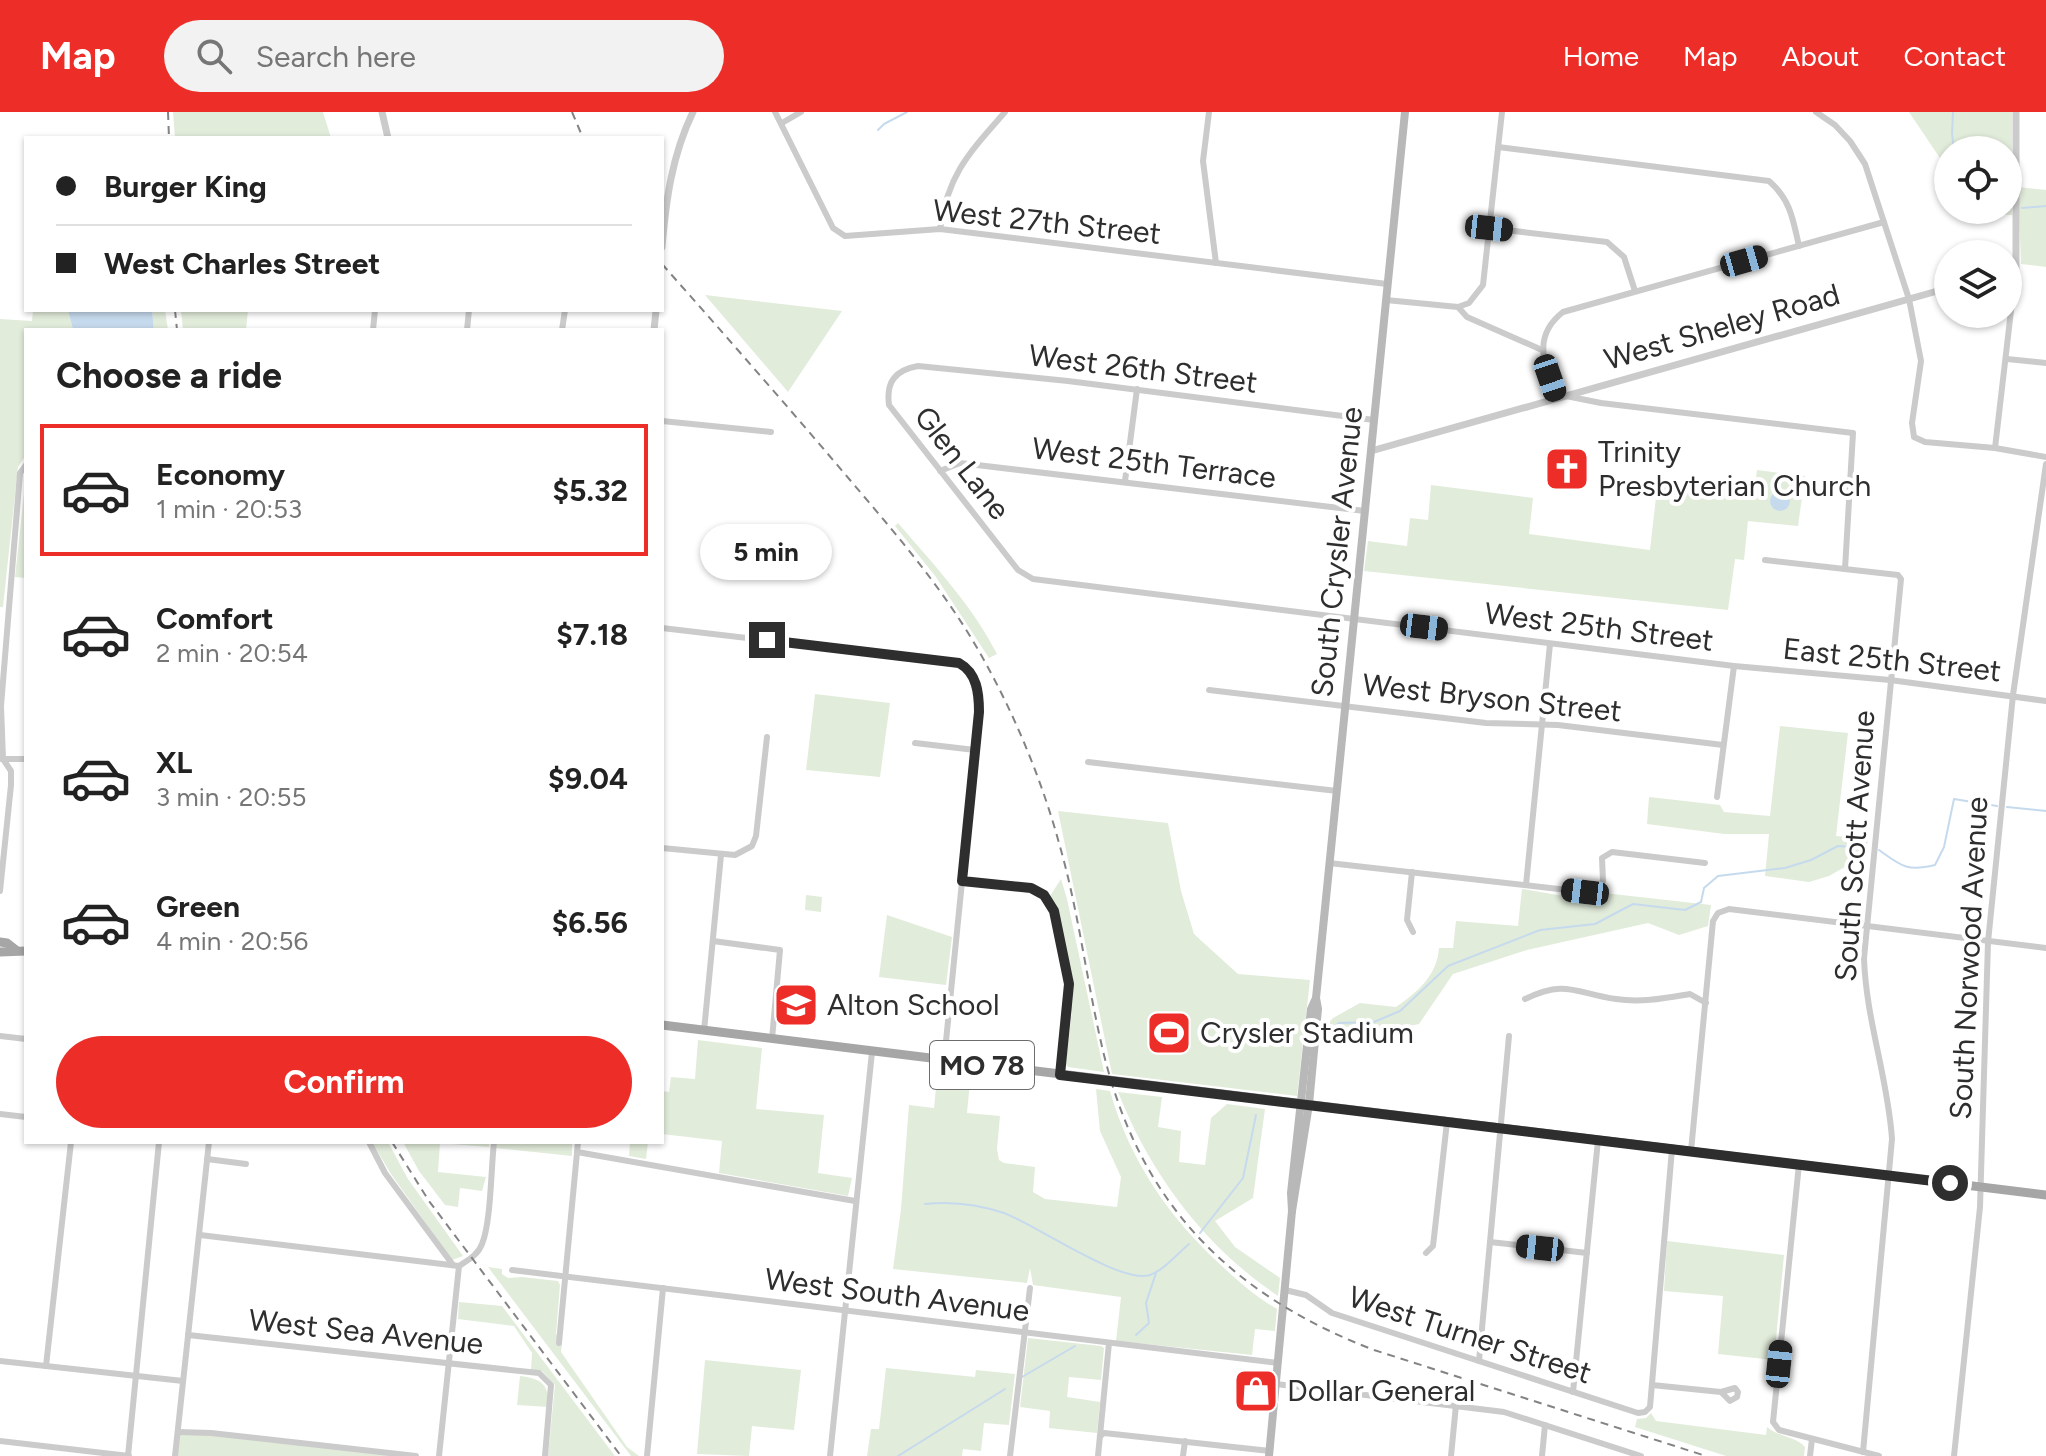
<!DOCTYPE html>
<html lang="en">
<head>
<meta charset="utf-8">
<style>
	:root { --surface:#fff; --page:#f2f2f2; --text:#222; --muted:#767676; --line:#e0e0e0; --accent:#ed2d28 }
	body { margin:0; font-family:Figtree,sans-serif; background:var(--page); color:var(--text); height:100vh; display:flex; flex-direction:column; font-size:30px; white-space:nowrap }
	* { box-sizing:border-box; margin:0 }
	p { font-size:26px; color:var(--muted) }
	.icon { flex:none; width:44px; height:44px; fill:none; stroke:currentColor; stroke-width:2; stroke-linecap:round; stroke-linejoin:round }
	.map { position:relative; flex:1; overflow:hidden }
	.drawer { position:absolute; left:24px; top:216px; width:640px; height:816px; display:flex; flex-direction:column; background:var(--surface); border-radius:0px; box-shadow:0 2px 6px #0004 }
	.drawer>* { flex:none }
	.banner { position:absolute; left:24px; top:24px; width:640px; height:176px; border-radius:0px; box-shadow:0 2px 6px #0004; display:grid; align-content:center; height:176px; padding:0 32px; background:var(--surface) }
	.buttons { position:absolute; left:1934px; top:24px; display:grid; gap:16px }
	.buttons a { display:grid; place-items:center; width:88px; height:88px; border-radius:50%; background:var(--surface); box-shadow:0 2px 6px #0004; font-size:40px }
	.end { position:absolute; width:36px; height:36px; margin:-18px; border:10px solid #2e2e2e; background:#fff; box-shadow:0 0 0 4px #fff }
	.from { border-radius:50% }
	.bubble { position:absolute; height:56px; border-radius:28px; background:var(--surface); box-shadow:0 2px 6px #0004; font-size:26px; font-weight:700; line-height:56px; text-align:center }
	.car { position:absolute; width:24px; height:48px; margin:-24px -12px; border-radius:10px; box-shadow:0 0 6px 2px #0007; background:linear-gradient(#222 24%,#8ab4d8 0 40%,#222 0 76%,#8ab4d8 0 86%,#222 0) }
	.banner b { display:flex; align-items:center; gap:28px; height:76px; font-size:30px }
	.banner b+b { border-top:2px solid var(--line) }
	.banner i { width:20px; height:20px; background:var(--text) }
	ul { padding:0; list-style:none }
	li { display:flex; align-items:center; gap:24px; height:132px; margin:0 16px 12px; padding:0 16px; border:4px solid transparent; border-radius:0px }
	li div { flex:1 }
	li b { display:block; font-size:30px }
	li em { font-style:normal; font-weight:700 }
	li.on { border-color:var(--accent) }
	li>.icon { width:72px; height:72px; stroke-width:1.5 }
	h2 { padding:0 32px; font-size:36px; line-height:96px }
	.primary-button { display:flex; gap:16px; margin-top:auto; padding:16px 32px }
	.primary-button a { flex:1; height:92px; border-radius:48px; background:var(--accent); color:#fff; font-size:32px; font-weight:700; line-height:92px; text-align:center }
	header { display:flex; align-items:center; gap:48px; box-sizing:border-box; height:112px; padding:0 40px; background:var(--accent); color:#fff }
	header strong { font-size:38px }
	nav { display:flex; gap:44px; margin-inline-start:auto; font-size:28px }
	.search { width:560px; height:72px; background:var(--page); display:flex; align-items:center; gap:20px; box-sizing:border-box; padding:0 28px; border-radius:44px; color:var(--muted); font-size:30px }
	.map>svg:first-child { display:block }
	.green { fill:#e2ecdb }
	.water { fill:#c6daed }
	.lines { fill:none; stroke-linecap:round; stroke-linejoin:round }
	.stream { stroke:#c6daed; stroke-width:2 }
	.minor { stroke:#cbcbcb; stroke-width:6 }
	.tertiary { stroke:#cbcbcb; stroke-width:7 }
	.secondary { stroke:#b8b8b8; stroke-width:8 }
	.primary { stroke:#a6a6a6; stroke-width:9 }
	.rail { stroke:#838383; stroke-width:2; stroke-dasharray:8 6; stroke-linecap:butt }
	.route { stroke:#2e2e2e; stroke-width:10 }
	.labels { text-anchor:middle; stroke-width:8; stroke-linejoin:round; paint-order:stroke }
	.shield { fill:#fff; stroke:#6d6d6d; stroke-width:2 }
	.shield-label { font-size:28px; font-weight:bold; fill:#2e2e2e }
	.street-label { font-size:30px; fill:#2e2e2e; stroke:#fff }
	.poi-label { font-size:30px; fill:#2e2e2e; stroke:#fff; text-anchor:start }
</style>
</head>
<body>
<header>
<strong>Map</strong>
<div class="search"><svg class="icon" aria-label="search" viewBox="0 0 24 24"><circle cx="10" cy="10" r="6"/><path d="M15 15l6 6"/></svg>Search here</div>
<nav><a>Home</a><a>Map</a><a>About</a><a>Contact</a></nav>
</header>
<div class="map">
<svg width="2046" height="1344" viewBox="0 0 2046 1344">
	<rect width="100%" height="100%" fill="#fff"/>
	<!-- green -->
	<g class="green">
		<polygon points="173,0 323,0 331,26 175,26"/>
		<polygon points="1909,0 2012,0 2012,103 1977,102 1975,98 2008,98 2008,38 1948,38 1948,58"/>
		<polygon points="2018,75 2046,78 2046,155 2021,152"/>
		<polygon points="705,183 842,199 788,280"/>
		<polygon points="33,198 68,198 73,218 26,218 26,343 18,355 3,495 0,495 0,207 32,209"/>
		<polygon points="152,198 165,198 168,218 154,218"/>
		<polygon points="181,198 248,198 246,218 183,218"/>
		<polygon points="1757,358 1805,364 1798,414 1748,409 1744,448 1735,447 1728,498 1364,459 1368,429 1407,434 1410,406 1428,408 1431,373 1533,386 1529,422 1650,438 1658,368 1754,381"/>
		<polygon points="26,363 26,466 15,465"/>
		<path d="M898,411C934,453 972,493 997,542L989,546L936,465L895,414Z"/>
		<polygon points="815,582 890,591 880,665 806,658"/>
		<polygon points="1780,614 1848,621 1836,724 1868,727 1866,743 1829,764 1809,770 1765,764 1769,722 1724,722 1647,712 1649,685 1720,693 1724,700 1770,704"/>
		<polygon points="1058,699 1168,711 1181,779 1194,822 1238,862 1310,868 1297,984 1112,962"/>
		<polygon points="1061,767 1067,787 1104,960 1068,955 1066,952 1072,897 1072,874 1061,812 1050,784"/>
		<path d="M1522,777C1547,780 1580,791 1604,781L1711,793L1708,814L1679,823L1648,811L1527,838L1453,862L1419,912L1405,915L1403,924L1353,918L1351,928L1329,925L1322,918L1333,906L1360,891L1396,895C1419,879 1437,863 1439,836H1453L1456,809L1518,814Z"/>
		<polygon points="806,783 822,785 821,800 805,798"/>
		<polygon points="887,803 952,825 946,873 879,865"/>
		<polygon points="698,928 762,936 756,997 824,1003 818,1061 852,1066 848,1084 719,1061 722,1029 662,1022 662,979 669,980 671,965 695,967"/>
		<path d="M938,956L971,960L967,1001L1000,1004L997,1037L999,1048L1004,1051L1035,1055L1033,1080L1045,1087L1117,1095L1121,1065L1100,1019L1096,977L1110,979C1130,1049 1169,1106 1223,1155C1240,1171 1256,1185 1277,1197L1275,1219L1255,1217L1252,1243L1116,1229L1121,1185L1033,1173L1030,1156L1027,1171L893,1157L901,1097L909,993L934,996Z"/>
		<path d="M1118,980L1162,985L1158,1015L1181,1019L1179,1050L1205,1053L1211,1006L1227,992L1265,997L1253,1086L1215,1109L1235,1135L1280,1166L1278,1184C1204,1134 1151,1063 1118,980Z"/>
		<polygon points="372,1030 388,1030 408,1067 463,1144 452,1148 391,1062"/>
		<polygon points="403,1030 489,1030 489,1035 440,1031 438,1060 486,1065 482,1079 460,1076 458,1095 445,1093 419,1059"/>
		<polygon points="497,1030 572,1030 572,1044 495,1036"/>
		<polygon points="630,1030 648,1030 646,1047 629,1044"/>
		<polygon points="1667,1129 1784,1143 1774,1248 1718,1242 1723,1184 1664,1179"/>
		<polygon points="488,1155 502,1157 502,1162 508,1166 522,1165 558,1169 560,1173 556,1222 562,1232 561,1240 627,1335 639,1344 631,1344"/>
		<polygon points="459,1190 502,1194 615,1344 548,1344 555,1273 542,1259 531,1258 532,1241 514,1214 458,1207"/>
		<polygon points="1028,1226 1101,1234 1104,1236 1101,1268 1069,1265 1067,1285 1100,1290 1097,1321 1049,1316 1050,1299 1020,1295"/>
		<polygon points="705,1248 801,1258 794,1318 752,1314 749,1344 697,1342"/>
		<polygon points="886,1256 975,1265 976,1258 1015,1262 1009,1313 984,1311 981,1339 963,1337 962,1344 867,1344 871,1317 879,1317"/>
		<path d="M520,1264C543,1267 548,1272 549,1295L517,1293Z"/>
		<path d="M1651,1301L1656,1309L1766,1323L1767,1315C1778,1325 1795,1324 1805,1335L1804,1344H1726L1635,1315L1637,1307L1646,1306Z"/>
		<polygon points="178,1320 416,1344 175,1344"/>
	</g>
	<!-- water -->
	<g class="water">
		<polygon points="68,198 152,198 154,218 73,218"/>
		<circle cx="1780" cy="389" r="10"/>
	</g>
	<g class="lines">
		<!-- stream -->
		<g class="stream">
			<polyline points="1953,0 1952,22 1954,38"/>
			<polyline points="878,18 884,12 907,0"/>
			<polyline points="1948,58 1944,68 1948,80"/>
			<polyline points="2008,96 2011,96"/>
			<polyline points="2022,96 2046,94"/>
			<polyline points="2007,695 2046,699"/>
			<path d="M1879,738C1901,754 1907,760 1935,753L1944,735L1954,687L1997,694"/>
			<polyline points="1327,920 1339,911 1374,910 1400,899 1448,854 1540,818 1595,812 1633,792 1685,798 1701,790 1704,776 1718,764 1785,756 1811,748 1838,734 1865,736"/>
			<path d="M925,1092C952,1089 977,1092 1004,1101C1034,1112 1122,1173 1150,1163C1164,1158 1177,1142 1189,1132"/>
			<polyline points="1200,1121 1243,1066 1256,1003"/>
			<polyline points="1136,1223 1149,1211 1146,1191 1156,1161"/>
			<polyline points="1022,1265 1075,1234"/>
			<polyline points="898,1344 1005,1277"/>
		</g>
		<!-- minor -->
		<g class="minor">
			<polyline points="775,0 833,116 845,124 940,117 1387,172"/>
			<polyline points="1209,0 1203,49 1216,151"/>
			<polyline points="1816,0 1835,13 1850,29 1865,52 1909,187 1921,249 1912,311 1914,325 1925,330 1995,336 2046,345"/>
			<polyline points="782,11 801,0"/>
			<path d="M1498,35L1769,69C1790,87 1793,107 1799,134"/>
			<polyline points="1489,116 1607,130 1624,145 1635,179"/>
			<path d="M940,117C948,62 969,41 1005,0"/>
			<polyline points="1386,188 1458,195 1467,205 1542,238"/>
			<polyline points="1458,195 1469,191 1483,173 1502,0"/>
			<polyline points="373,218 375,198"/>
			<polyline points="467,218 469,198"/>
			<polyline points="562,218 565,198"/>
			<polyline points="2007,247 2046,251"/>
			<polyline points="1566,284 1601,291 1853,321 1845,457"/>
			<path d="M1557,287C1546,254 1530,226 1563,200L1884,110"/>
			<path d="M1374,308L1068,269L918,254C895,258 886,270 889,293L1018,458L1033,467L1734,554L1890,568L2046,589"/>
			<polyline points="662,309 771,320"/>
			<polyline points="1995,336 2016,156"/>
			<polyline points="940,359 960,351 1365,399"/>
			<polyline points="1125,369 1137,277"/>
			<path d="M1765,448L1898,463L1901,467L1864,846C1866,908 1888,966 1892,1027L1863,1340"/>
			<path d="M662,516L959,551C977,561 979,581 979,600L944,949"/>
			<polyline points="1209,578 1486,611 1558,613 1723,633"/>
			<polyline points="915,631 975,638"/>
			<polyline points="2,647 26,647"/>
			<polyline points="1088,650 1337,679"/>
			<polyline points="1717,685 1734,554"/>
			<polyline points="662,736 735,743 752,734 756,724 767,625"/>
			<polyline points="1329,751 1585,780 1599,775 1603,769 1602,746 1612,740 1705,751"/>
			<polyline points="1412,760 1407,808 1413,820"/>
			<polyline points="962,769 1031,776 1044,783 1054,799 1069,872 1069,895 1060,963"/>
			<polyline points="1526,773 1550,532"/>
			<polyline points="0,779 11,673 11,659 3,647 1,594 20,361 26,353"/>
			<polyline points="713,829 780,838 772,927"/>
			<path d="M1525,887C1566,867 1575,881 1616,887C1641,891 1666,886 1690,882L1706,891"/>
			<polyline points="704,919 721,743"/>
			<polyline points="0,924 26,927"/>
			<polyline points="0,1002 26,1005"/>
			<polyline points="369,1030 385,1061 453,1153"/>
			<polyline points="1691,1039 1713,809 1718,801 1729,797 2046,836"/>
			<polyline points="577,1040 855,1089"/>
			<polyline points="207,1047 246,1052"/>
			<polyline points="1799,1052 1773,1310 1779,1318 1879,1344"/>
			<path d="M200,1123L459,1154C468,1148 478,1143 482,1132C491,1111 491,1056 494,1030"/>
			<polyline points="1490,1130 1587,1141"/>
			<polyline points="1426,1141 1433,1134 1447,1010"/>
			<polyline points="512,1158 1278,1251"/>
			<polyline points="1285,1178 1306,1183 1332,1201 1638,1301 1645,1300 1650,1295 1672,1037"/>
			<polyline points="188,1223 539,1261 551,1273 545,1344"/>
			<polyline points="559,1231 578,1030"/>
			<polyline points="0,1249 183,1269"/>
			<polyline points="1479,1249 1509,924"/>
			<polyline points="46,1254 71,1030"/>
			<polyline points="1276,1272 1504,1300 1641,1344"/>
			<polyline points="1652,1273 1721,1280 1730,1289 1737,1285 1738,1280 1735,1276 1721,1280"/>
			<polyline points="1573,1280 1598,1028"/>
			<polyline points="178,1320 211,1321 416,1344"/>
			<polyline points="1100,1324 1104,1321 1270,1339"/>
			<polyline points="0,1329 129,1344"/>
			<polyline points="128,1344 159,1030"/>
			<polyline points="175,1344 209,1030"/>
			<polyline points="439,1344 459,1154"/>
			<polyline points="647,1344 663,1176"/>
			<polyline points="830,1344 872,940"/>
			<polyline points="1010,1344 1030,1176"/>
			<polyline points="1098,1344 1109,1231"/>
			<polyline points="1183,1344 1185,1329"/>
			<polyline points="1451,1344 1456,1293"/>
			<polyline points="1542,1344 1545,1313"/>
			<polyline points="1810,1344 1812,1327"/>
			<polyline points="1954,1344 1980,1095 1988,830 2013,583 2046,352"/>
		</g>
		<!-- tertiary -->
		<g class="tertiary">
			<polyline points="382,0 388,26"/>
			<path d="M662,135C666,88 672,43 693,0"/>
			<polyline points="2008,159 2016,156 2016,0"/>
			<polyline points="654,218 656,198"/>
			<polyline points="1371,339 1948,176"/>
		</g>
		<!-- secondary -->
		<g class="secondary">
			<polyline points="1292,1099 1309,992 1318,897 1316,886 1405,0"/>
			<polyline points="1269,1344 1292,1099 1291,1081 1311,897 1315,888"/>
		</g>
		<!-- primary -->
		<g class="primary">
			<polyline points="0,830 7,831 16,838"/>
			<polyline points="0,840 26,839"/>
			<polyline points="662,913 2046,1083"/>
		</g>
		<!-- rail -->
		<g class="rail">
			<polyline points="168,0 169,26"/>
			<polyline points="572,0 583,26"/>
			<path d="M662,152C723,221 784,290 844,361C895,421 947,480 985,550C1016,606 1042,669 1059,731C1079,800 1087,873 1104,943C1141,1093 1231,1183 1374,1238L1706,1344"/>
			<polyline points="175,198 177,218"/>
			<polyline points="392,1030 429,1089 621,1344"/>
		</g>
	</g>
	<g class="lines">
		<!-- route -->
		<path class="route" d="M767,528L959,551C977,561 979,581 979,600L962,769L1031,776L1044,783L1054,799L1069,872L1060,963L1950,1071"/>
	</g>
	<!-- icons -->
	<defs>
		<g id="church-square" transform="scale(2.3)"><rect x="-9" y="-9" width="18" height="18" rx="4" fill="#ed2d28" stroke="#fff"/><path d="M-1.2-6h2.4v3.5h3.3v2.4h-3.3V6h-2.4V-.1h-3.3v-2.4h3.3Z" fill="#fff"/></g>
		<g id="school-square" transform="scale(2.3)"><rect x="-9" y="-9" width="18" height="18" rx="4" fill="#ed2d28" stroke="#fff"/><path d="M0-5L7-2L0 1L-7-2ZM-4 1L0 2.5L4 1V4Q0 6-4 4Z" fill="#fff"/></g>
		<g id="stadium-square" transform="scale(2.3)"><rect x="-9" y="-9" width="18" height="18" rx="4" fill="#ed2d28" stroke="#fff"/><path d="M0-5a6.5 5 0 1 0 0 10a6.5 5 0 1 0 0-10ZM-3.5-1.8h7v3.6h-7Z" fill="#fff"/></g>
		<g id="shop-square" transform="scale(2.3)"><rect x="-9" y="-9" width="18" height="18" rx="4" fill="#ed2d28" stroke="#fff"/><path d="M-5-2.5h2.3a2.7 3.5 0 0 1 5.4 0H5L5.5 6h-11ZM-1.5-2.5h3a1.5 2.3 0 0 0-3 0Z" fill="#fff"/></g>
	</defs>
	<g fill-rule="evenodd">
		<use href="#church-square" x="1567" y="357"/>
		<use href="#school-square" x="796" y="893"/>
		<use href="#stadium-square" x="1169" y="921"/>
		<use href="#shop-square" x="1256" y="1279"/>
	</g>
	<g class="labels">
		<!-- shield labels -->
		<rect class="shield" x="930" y="929" width="104" height="48" rx="6"/>
		<g class="shield-label">
			<text x="982" y="963">MO 78</text>
		</g>
		<!-- street labels -->
		<g class="street-label">
			<text transform="translate(1047 110) rotate(6)" y="10">West 27th Street</text>
			<text transform="translate(1722 215) rotate(-16)" y="10">West Sheley Road</text>
			<text transform="translate(1143 257) rotate(7)" y="10">West 26th Street</text>
			<text transform="translate(962 351) rotate(52)" y="10">Glen Lane</text>
			<text transform="translate(1154 351) rotate(7)" y="10">West 25th Terrace</text>
			<text transform="translate(1337 440) rotate(-84)" y="10">South Crysler Avenue</text>
			<text transform="translate(1599 515) rotate(7)" y="10">West 25th Street</text>
			<text transform="translate(1892 548) rotate(6)" y="10">East 25th Street</text>
			<text transform="translate(1492 586) rotate(6)" y="10">West Bryson Street</text>
			<text transform="translate(1855 734) rotate(-86)" y="10">South Scott Avenue</text>
			<text transform="translate(1969 846) rotate(-87)" y="10">South Norwood Avenue</text>
			<text transform="translate(897 1183) rotate(7)" y="10">West South Avenue</text>
			<text transform="translate(366 1220) rotate(6)" y="10">West Sea Avenue</text>
			<text transform="translate(1470 1223) rotate(18)" y="10">West Turner Street</text>
		</g>
		<!-- poi labels -->
		<g class="poi-label">
			<text x="1598" y="350">Trinity<tspan x="1598" dy="34">Presbyterian Church</tspan></text>
			<text x="827" y="903">Alton School</text>
			<text x="1200" y="931">Crysler Stadium</text>
			<text x="1287" y="1289">Dollar General</text>
		</g>
	</g>
</svg>
<div class="buttons">
<a><svg class="icon" aria-label="locate" viewBox="0 0 24 24"><circle cx="12" cy="12" r="6"/><path d="M12 2v4M12 18v4M2 12h4M18 12h4"/></svg></a>
<a><svg class="icon" aria-label="layers" viewBox="0 0 24 24"><path d="M12 4l9 5-9 5-9-5zM3 14l9 5 9-5"/></svg></a>
</div>
<i class="end from" style="left:1950px;top:1071px"></i>
<i class="end" style="left:767px;top:528px"></i>
<div class="bubble" style="left:700px;top:412px;width:132px">5 min</div>
<i class="car" style="left:1489px;top:116px;rotate:96deg"></i>
<i class="car" style="left:1744px;top:149px;rotate:74deg"></i>
<i class="car" style="left:1550px;top:266px;rotate:161deg"></i>
<i class="car" style="left:1424px;top:515px;rotate:97deg"></i>
<i class="car" style="left:1585px;top:780px;rotate:277deg"></i>
<i class="car" style="left:1540px;top:1136px;rotate:276deg"></i>
<i class="car" style="left:1779px;top:1252px;rotate:6deg"></i>
<div class="banner">
<b><i class="from"></i>Burger King</b>
<b><i></i>West Charles Street</b>
</div>
<section class="drawer">
<h2>Choose a ride</h2>
<ul>
<li class="on"><svg class="icon" aria-label="car" viewBox="0 0 24 24"><path d="M5 17H2v-5l4-1 3-4h7l3 4 3 1v5h-3M9 17h6M6 11h13"/><circle cx="7" cy="17" r="2"/><circle cx="17" cy="17" r="2"/></svg><div><b>Economy</b><p>1 min · 20:53</p></div><em>$5.32</em></li>
<li><svg class="icon" aria-label="car" viewBox="0 0 24 24"><path d="M5 17H2v-5l4-1 3-4h7l3 4 3 1v5h-3M9 17h6M6 11h13"/><circle cx="7" cy="17" r="2"/><circle cx="17" cy="17" r="2"/></svg><div><b>Comfort</b><p>2 min · 20:54</p></div><em>$7.18</em></li>
<li><svg class="icon" aria-label="car" viewBox="0 0 24 24"><path d="M5 17H2v-5l4-1 3-4h7l3 4 3 1v5h-3M9 17h6M6 11h13"/><circle cx="7" cy="17" r="2"/><circle cx="17" cy="17" r="2"/></svg><div><b>XL</b><p>3 min · 20:55</p></div><em>$9.04</em></li>
<li><svg class="icon" aria-label="car" viewBox="0 0 24 24"><path d="M5 17H2v-5l4-1 3-4h7l3 4 3 1v5h-3M9 17h6M6 11h13"/><circle cx="7" cy="17" r="2"/><circle cx="17" cy="17" r="2"/></svg><div><b>Green</b><p>4 min · 20:56</p></div><em>$6.56</em></li>
</ul>
<div class="primary-button"><a>Confirm</a></div>
</section>
</div>
</body>
</html>
